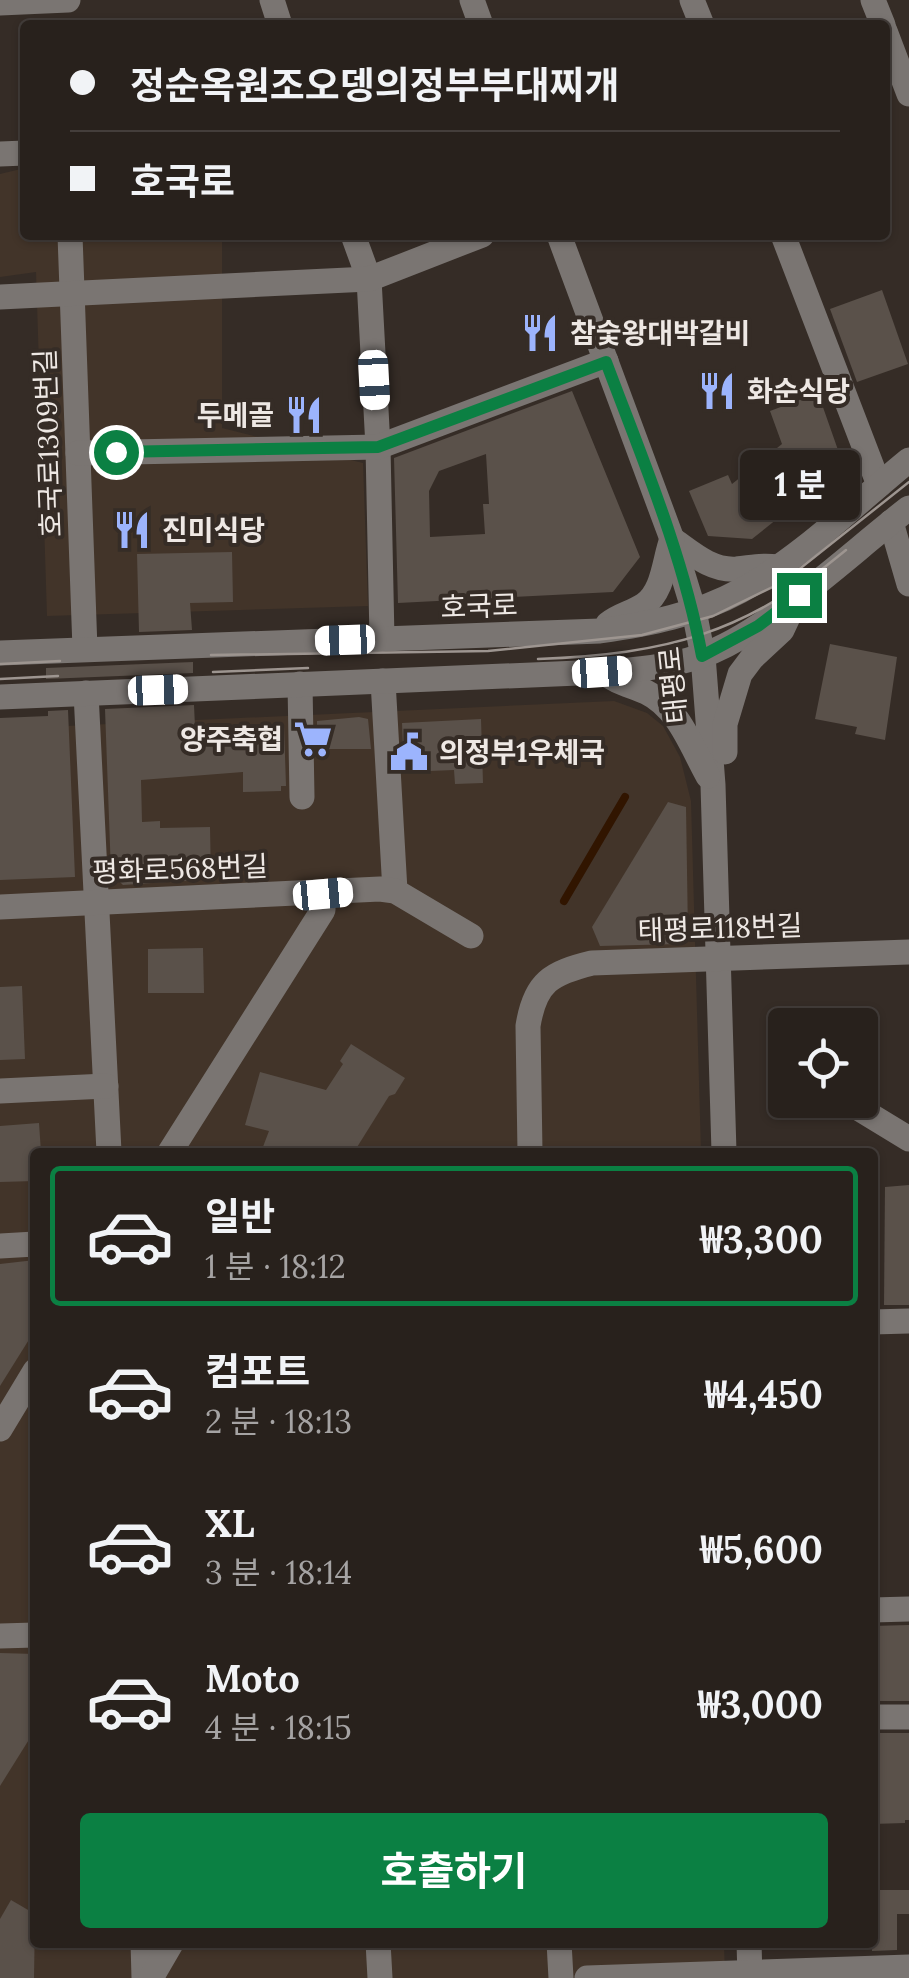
<!DOCTYPE html>
<html lang="ko">
<head>
<meta charset="utf-8">
<style>
	:root { --surface:#28211c; --page:#342e29; --text:#f1f3f6; --muted:#a5a3a3; --line:#443e3b; --accent:#0b8043 }
	body { margin:0; font-family:Lora,"Noto Sans KR",serif; background:var(--page); color:var(--text); height:100vh; display:flex; flex-direction:column; font-size:38px; white-space:nowrap }
	* { box-sizing:border-box; margin:0 }
	p { font-size:32px; color:var(--muted) }
	.icon { flex:none; width:55px; height:55px; fill:none; stroke:currentColor; stroke-width:2; stroke-linecap:round; stroke-linejoin:round }
	.map { position:relative; flex:1; overflow:hidden }
	.sheet { position:absolute; left:30px; top:1148px; width:848px; height:800px; display:flex; flex-direction:column; background:var(--surface); border-radius:10px; box-shadow:0 2px 8px #0004,0 0 0 2px var(--line) }
	.sheet>* { flex:none }
	.top-card { position:absolute; left:20px; top:20px; width:870px; height:220px; border-radius:10px; box-shadow:0 2px 8px #0004,0 0 0 2px var(--line); display:grid; align-content:center; height:220px; padding:0 50px; background:var(--surface) }
	.buttons { position:absolute; left:768px; top:1008px; display:grid; gap:20px }
	.buttons a { display:grid; place-items:center; width:110px; height:110px; border-radius:10px; background:var(--surface); box-shadow:0 2px 8px #0004,0 0 0 2px var(--line); font-size:50px }
	.end { position:absolute; width:45px; height:45px; margin:-22px; border:12px solid #0b8043; background:#fff; box-shadow:0 0 0 5px #fff }
	.from { border-radius:50% }
	.bubble { position:absolute; height:70px; border-radius:10px; background:var(--surface); box-shadow:0 2px 8px #0004,0 0 0 2px var(--line); font-size:32px; font-weight:700; line-height:70px; text-align:center }
	.car { position:absolute; width:30px; height:60px; margin:-30px -15px; border-radius:12px; box-shadow:0 0 8px 2px #0007; background:linear-gradient(#fff 24%,#345 0 40%,#fff 0 76%,#345 0 86%,#fff 0) }
	.top-card b { display:flex; align-items:center; gap:35px; height:95px; font-size:38px }
	.top-card b+b { border-top:2px solid var(--line) }
	.top-card i { width:25px; height:25px; background:var(--text) }
	ul { padding:18px 0 0; list-style:none }
	li { display:flex; align-items:center; gap:30px; height:140px; margin:0 20px 15px; padding:0 30px; border:5px solid transparent; border-radius:10px }
	li div { flex:1 }
	li b { display:block; font-size:38px }
	li em { font-style:normal; font-weight:700 }
	li.active { border-color:var(--accent) }
	li>.icon { width:90px; height:90px; stroke-width:1.5 }
	.primary-button { display:flex; gap:20px; margin-top:auto; padding:20px 50px }
	.primary-button a { flex:1; height:115px; border-radius:10px; background:var(--accent); color:#fff; font-size:40px; font-weight:700; line-height:115px; text-align:center }
	.map>svg:first-child { display:block }
	.built { fill:#423429 }
	.lines { fill:none; stroke-linecap:round; stroke-linejoin:round }
	.stream { stroke:#311500; stroke-width:8 }
	.building { fill:#5a514a; fill-rule:evenodd }
	.minor { stroke:#7a7572; stroke-width:25 }
	.tram { stroke:#9d9590; stroke-width:2.5 }
	.route { stroke:#0b8043; stroke-width:12 }
	.labels { text-anchor:middle; stroke-width:8; stroke-linejoin:round; paint-order:stroke }
	.poi-label { font-size:28px; font-weight:bold; fill:#eee8e4; stroke:#352c26; text-anchor:start }
	.street-label { font-size:28px; fill:#eee8e4; stroke:#352c26 }
</style>
</head>
<body>
<div class="map">
<svg width="909" height="1978" viewBox="0 0 909 1978">
	<rect width="100%" height="100%" fill="#352c26"/>
	<!-- built -->
	<g class="built">
		<polygon points="25,168 25,235 222,235 222,428 363,463 368,606 47,616 36,272 0,277 0,174"/>
		<polygon points="614,701 647,713 663,726 680,757 691,801 701,1152 35,1152 35,1942 724,1943 725,1978 0,1978 0,729"/>
	</g>
	<g class="lines">
		<!-- stream -->
		<polyline class="stream" points="564,901 625,797"/>
	</g>
	<!-- building -->
	<g class="building">
		<polygon points="882,290 908,364 857,382 830,309"/>
		<path d="M572,391L640,557L613,592L398,603L394,458ZM486,454L489,504H483L485,534L430,537L429,491L439,471Z"/>
		<polygon points="818,393 838,450 838,462 832,475 752,539 708,536 689,491 728,475 732,484 782,444 770,411"/>
		<polygon points="232,552 233,602 190,603 192,630 139,632 137,554"/>
		<polygon points="830,644 897,657 885,740 855,734 857,727 815,719"/>
		<polygon points="193,662 193,673 46,679 46,668"/>
		<polygon points="194,705 195,727 284,725 286,786 281,786 281,791 243,792 243,772 141,780 142,822 160,821 160,828 210,827 211,879 123,885 111,873 105,709"/>
		<polygon points="68,710 75,877 0,880 0,718 48,716 48,711"/>
		<polygon points="359,717 368,719 371,749 322,749 322,752 317,752 317,721"/>
		<polygon points="481,719 483,783 455,784 454,770 404,772 402,723"/>
		<polygon points="668,802 686,807 688,934 679,944 600,946 592,927"/>
		<polygon points="203,948 204,993 148,993 148,949"/>
		<polygon points="22,986 25,1059 0,1060 0,987"/>
		<polygon points="351,1044 405,1078 395,1094 389,1096 354,1152 261,1152 269,1131 245,1125 260,1072 326,1090 343,1064 340,1061"/>
		<polygon points="39,1123 41,1152 35,1152 35,1181 0,1182 0,1126"/>
		<polygon points="909,1185 909,1305 884,1305 885,1187"/>
		<polygon points="35,1260 35,1330 0,1386 0,1264"/>
		<polygon points="909,1625 909,1701 872,1701 872,1626"/>
		<polygon points="0,1653 35,1654 35,1730 0,1786"/>
		<polygon points="872,1733 909,1733 909,1820 905,1820 905,1823 872,1824"/>
		<polygon points="872,1890 909,1890 909,1914 897,1914 897,1950 872,1951"/>
		<polygon points="11,1900 35,1914 34,1978 0,1978 0,1919"/>
	</g>
	<g class="lines">
		<!-- minor -->
		<g class="minor">
			<polyline points="272,0 280,25"/>
			<polyline points="472,0 481,25"/>
			<polyline points="692,0 702,25"/>
			<polyline points="873,0 883,25"/>
			<polyline points="0,3 68,0"/>
			<polyline points="885,31 909,94"/>
			<polyline points="0,154 25,153"/>
			<polyline points="70,235 85,649"/>
			<polyline points="353,235 369,279 378,447 382,639"/>
			<polyline points="559,235 672,539 694,611 703,656 713,785 724,1152"/>
			<polyline points="783,235 879,485"/>
			<polyline points="0,297 369,279 482,235"/>
			<polyline points="78,453 378,447 606,361"/>
			<polyline points="891,522 909,584"/>
			<path d="M672,539C692,553 711,571 737,569C752,567 763,565 778,567"/>
			<path d="M608,624C619,615 632,613 644,605C664,591 664,560 672,539"/>
			<path d="M0,653L600,631C648,624 696,615 740,591C800,559 856,503 909,460"/>
			<path d="M603,672C617,683 630,685 646,692C679,708 691,746 708,776"/>
			<polyline points="383,681 395,891"/>
			<polyline points="300,684 302,797"/>
			<polyline points="86,693 109,1152"/>
			<path d="M0,697L602,672C635,670 669,667 701,656C769,632 850,553 909,508"/>
			<polyline points="725,752 725,724 740,674 752,658 782,630 796,600"/>
			<polyline points="0,907 380,889 395,891 471,936"/>
			<polyline points="0,1091 106,1086"/>
			<polyline points="845,1100 909,1139"/>
			<polyline points="170,1152 323,910 323,894"/>
			<path d="M530,1152L528,1026C535,982 551,973 592,963L909,952"/>
			<polyline points="0,1246 35,1244"/>
			<polyline points="872,1322 909,1321"/>
			<polyline points="0,1429 35,1371"/>
			<polyline points="872,1610 909,1609"/>
			<polyline points="0,1636 35,1635"/>
			<polyline points="872,1717 909,1717"/>
			<polyline points="143,1942 144,1978"/>
			<polyline points="378,1942 380,1978"/>
			<polyline points="559,1942 561,1978"/>
			<polyline points="749,1942 750,1978"/>
			<polyline points="151,1978 172,1942"/>
			<polyline points="587,1978 909,1967"/>
		</g>
		<!-- tram -->
		<g class="tram">
			<polyline points="211,655 488,651 642,635 713,616 783,582 909,482"/>
			<path d="M538,659C666,654 746,634 846,550"/>
			<polyline points="0,664 60,661"/>
			<polyline points="213,672 308,668"/>
			<polyline points="0,679 58,676"/>
		</g>
	</g>
	<g class="lines">
		<!-- route -->
		<path class="route" d="M116,452L378,447L606,362C642,458 683,554 702,656L758,626L799,595"/>
	</g>
	<!-- icons -->
	<defs>
		<g id="restaurant-bare" transform="scale(3)"><path d="M-5-6h1v4h1v-4h1v4h1v-4h1v5L-1.5 .5V6h-2V.5L-5-1ZM5-6V6H3V1.5H1.5Q1.5-4 5-6Z" fill="#9cb4fd" stroke="#352c26" stroke-width="2.5" paint-order="stroke"/></g>
		<g id="supermarket-bare" transform="scale(3)"><path d="M-6-5.5h2.5l.6 2H6L4.5 2H-2.5L-4.4-4H-6ZM-1.5 3.2a1.3 1.3 0 1 0 .1 0ZM3 3.2a1.3 1.3 0 1 0 .1 0Z" fill="#9cb4fd" stroke="#352c26" stroke-width="2.5" paint-order="stroke"/></g>
		<g id="civic-bare" transform="scale(3)"><path d="M-.6-6.5H3V-4.5H.6V-3L4-1V1h2V6H-6V1h2V-1L-.6-3ZM-1.2 2.5V6h2.4V2.5Z" fill="#9cb4fd" stroke="#352c26" stroke-width="2.5" paint-order="stroke"/></g>
	</defs>
	<g fill-rule="evenodd">
		<use href="#restaurant-bare" x="540" y="333"/>
		<use href="#restaurant-bare" x="717" y="391"/>
		<use href="#restaurant-bare" x="304" y="415"/>
		<use href="#restaurant-bare" x="132" y="530"/>
		<use href="#supermarket-bare" x="313" y="739"/>
		<use href="#civic-bare" x="409" y="752"/>
	</g>
	<g class="labels">
		<!-- poi labels -->
		<g class="poi-label">
			<text x="570" y="343">참숯왕대박갈비</text>
			<text x="747" y="401">화순식당</text>
			<text x="274" y="425" text-anchor="end">두메골</text>
			<text x="162" y="540">진미식당</text>
			<text x="283" y="749" text-anchor="end">양주축협</text>
			<text x="439" y="762">의정부1우체국</text>
		</g>
		<!-- street labels -->
		<g class="street-label">
			<text transform="translate(48 443) rotate(-92)" y="10">호국로1309번길</text>
			<text transform="translate(479 606) rotate(-2)" y="10">호국로</text>
			<text transform="translate(673 685) rotate(-96)" y="10">태평로</text>
			<text transform="translate(180 869) rotate(-2)" y="10">평화로568번길</text>
			<text transform="translate(720 928) rotate(-2)" y="10">태평로118번길</text>
		</g>
	</g>
</svg>
<div class="buttons">
<a><svg class="icon" aria-label="locate" viewBox="0 0 24 24"><circle cx="12" cy="12" r="6"/><path d="M12 2v4M12 18v4M2 12h4M18 12h4"/></svg></a>
</div>
<i class="end from" style="left:116px;top:452px"></i>
<i class="end" style="left:799px;top:595px"></i>
<div class="bubble" style="left:740px;top:450px;width:120px">1 분</div>
<i class="car" style="left:374px;top:380px;rotate:177deg"></i>
<i class="car" style="left:345px;top:640px;rotate:268deg"></i>
<i class="car" style="left:602px;top:672px;rotate:86deg"></i>
<i class="car" style="left:158px;top:690px;rotate:88deg"></i>
<i class="car" style="left:323px;top:894px;rotate:85deg"></i>
<div class="top-card">
<b><i class="from"></i>정순옥원조오뎅의정부부대찌개</b>
<b><i></i>호국로</b>
</div>
<section class="sheet">
<ul>
<li class="active"><svg class="icon" aria-label="car" viewBox="0 0 24 24"><path d="M5 17H2v-5l4-1 3-4h7l3 4 3 1v5h-3M9 17h6M6 11h13"/><circle cx="7" cy="17" r="2"/><circle cx="17" cy="17" r="2"/></svg><div><b>일반</b><p>1 분 · 18:12</p></div><em>₩3,300</em></li>
<li><svg class="icon" aria-label="car" viewBox="0 0 24 24"><path d="M5 17H2v-5l4-1 3-4h7l3 4 3 1v5h-3M9 17h6M6 11h13"/><circle cx="7" cy="17" r="2"/><circle cx="17" cy="17" r="2"/></svg><div><b>컴포트</b><p>2 분 · 18:13</p></div><em>₩4,450</em></li>
<li><svg class="icon" aria-label="car" viewBox="0 0 24 24"><path d="M5 17H2v-5l4-1 3-4h7l3 4 3 1v5h-3M9 17h6M6 11h13"/><circle cx="7" cy="17" r="2"/><circle cx="17" cy="17" r="2"/></svg><div><b>XL</b><p>3 분 · 18:14</p></div><em>₩5,600</em></li>
<li><svg class="icon" aria-label="car" viewBox="0 0 24 24"><path d="M5 17H2v-5l4-1 3-4h7l3 4 3 1v5h-3M9 17h6M6 11h13"/><circle cx="7" cy="17" r="2"/><circle cx="17" cy="17" r="2"/></svg><div><b>Moto</b><p>4 분 · 18:15</p></div><em>₩3,000</em></li>
</ul>
<div class="primary-button"><a>호출하기</a></div>
</section>
</div>
</body>
</html>
